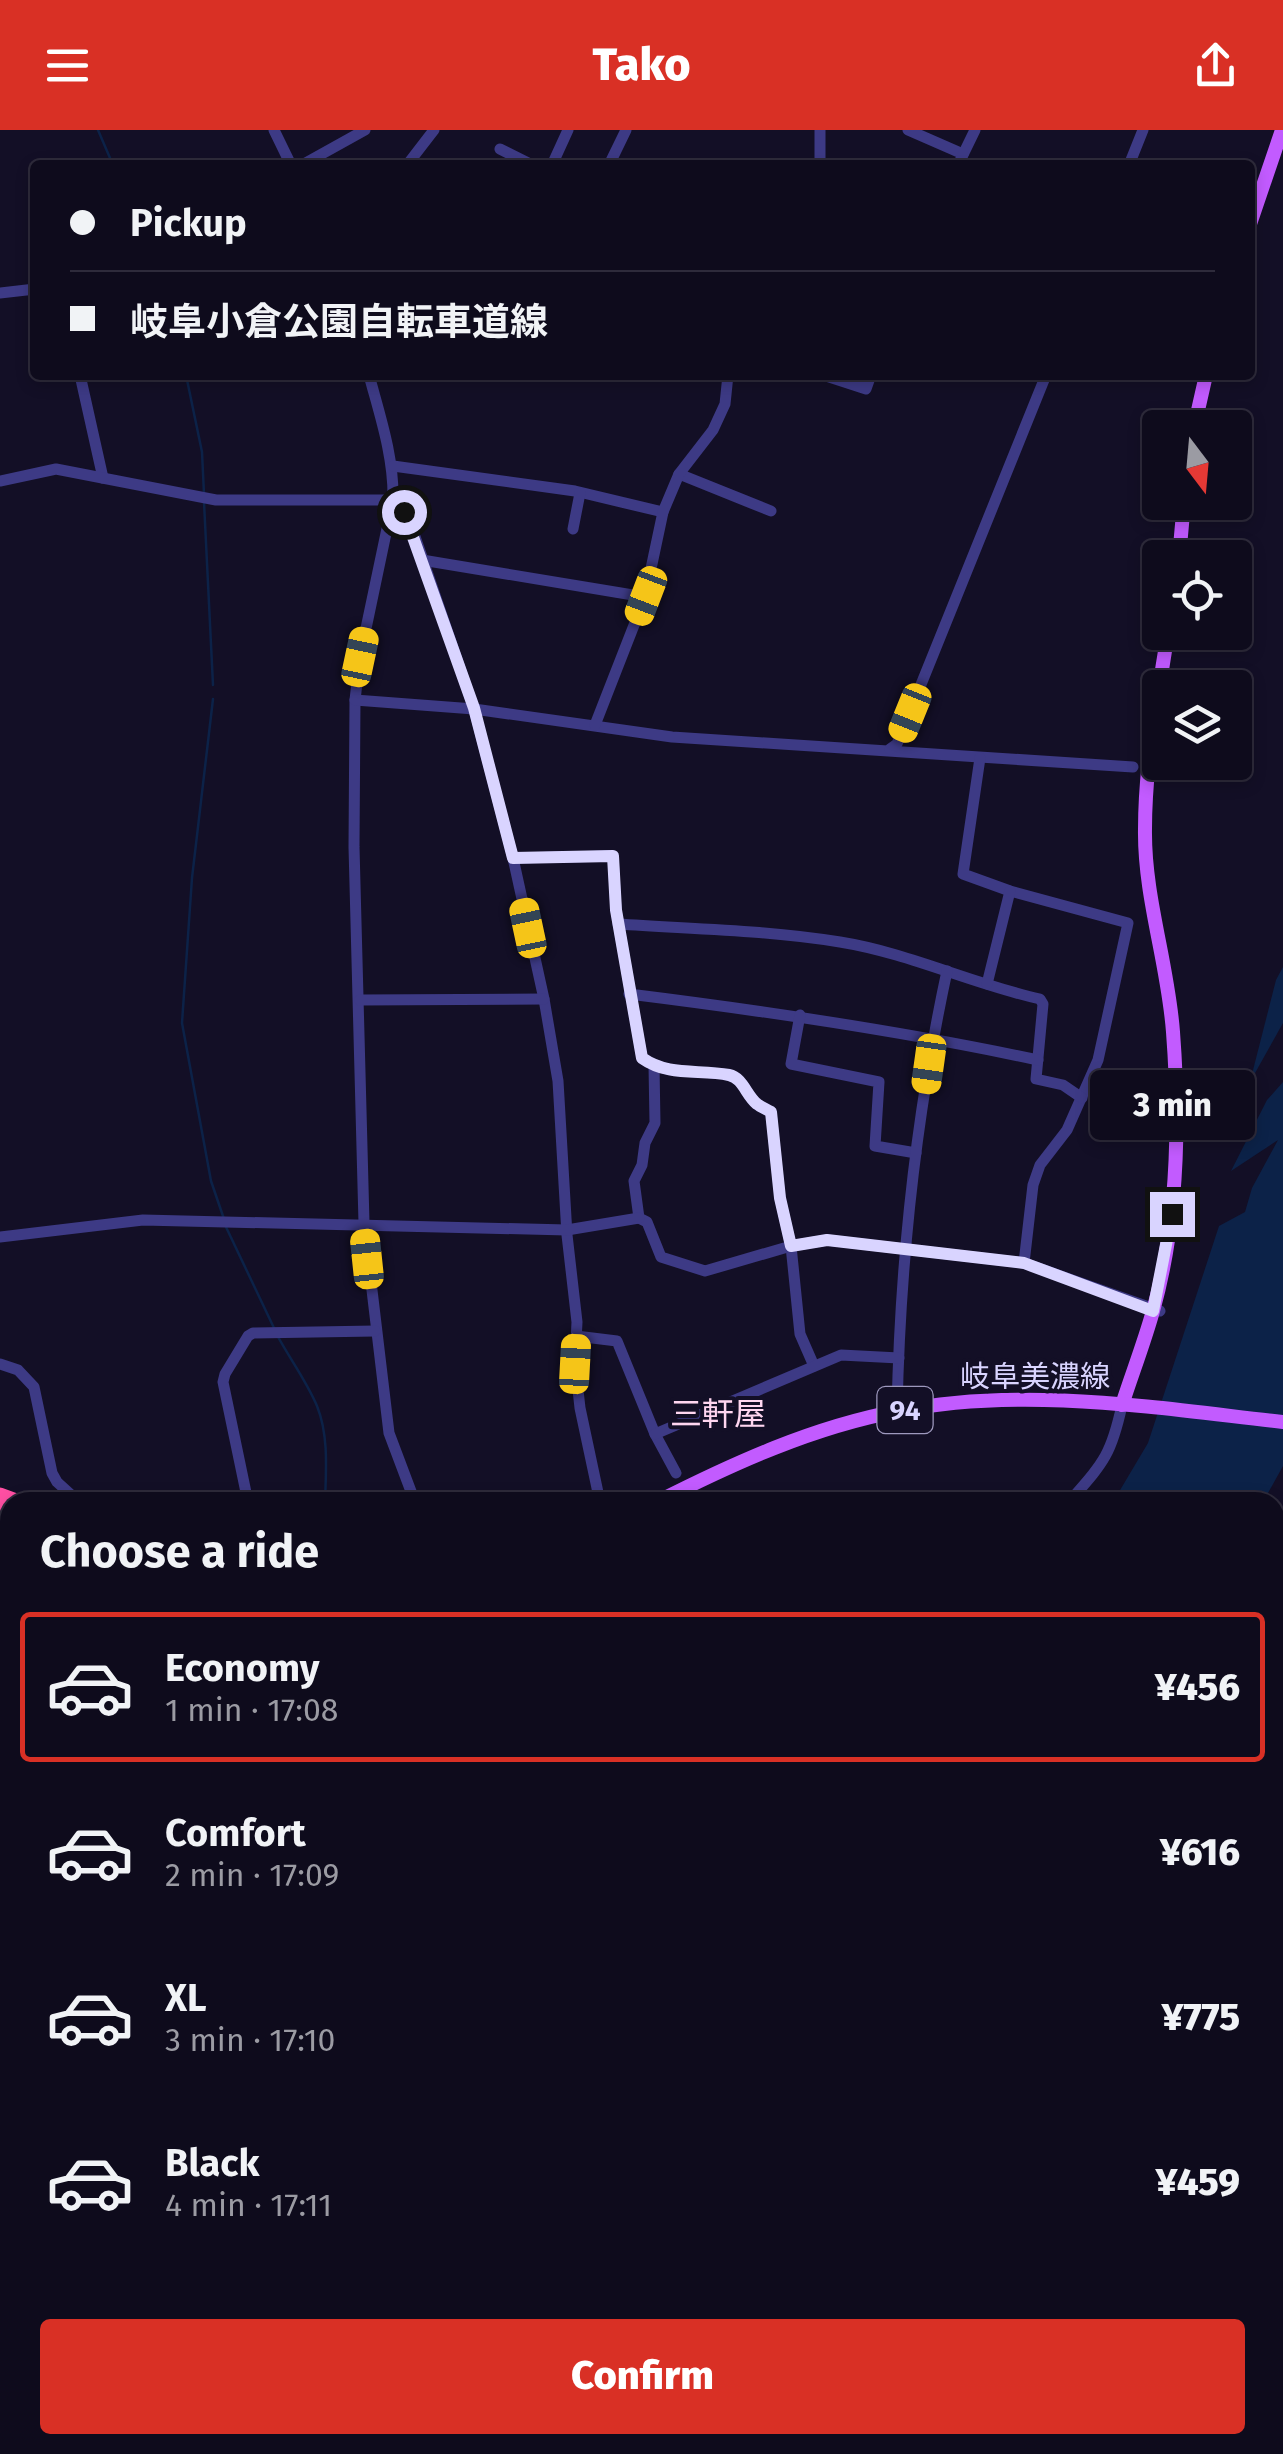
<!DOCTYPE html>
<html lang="en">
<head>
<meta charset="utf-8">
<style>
	:root { --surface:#0e0b1c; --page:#171425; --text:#f1f3f6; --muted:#9b9ba3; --line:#2e2b3b; --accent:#d93025 }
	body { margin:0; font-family:"Fira Sans","Noto Sans JP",sans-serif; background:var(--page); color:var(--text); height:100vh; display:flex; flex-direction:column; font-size:38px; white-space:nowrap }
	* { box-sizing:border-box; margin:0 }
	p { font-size:32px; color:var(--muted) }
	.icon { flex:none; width:55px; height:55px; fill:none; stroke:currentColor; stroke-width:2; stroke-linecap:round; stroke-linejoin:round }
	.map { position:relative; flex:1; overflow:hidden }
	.drawer { position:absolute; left:0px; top:1362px; width:1285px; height:962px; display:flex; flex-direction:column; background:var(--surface); border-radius:30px 30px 0 0; box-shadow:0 5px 15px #0003,0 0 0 2px var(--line) }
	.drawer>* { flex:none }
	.guide { position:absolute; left:30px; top:30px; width:1225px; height:220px; border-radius:10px; box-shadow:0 5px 15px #0003,0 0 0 2px var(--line); display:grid; align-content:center; height:220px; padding:0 40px; background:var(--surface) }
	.needle { width:65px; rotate:164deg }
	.tools { position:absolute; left:1142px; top:280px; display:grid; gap:20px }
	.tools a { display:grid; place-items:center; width:110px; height:110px; border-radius:10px; background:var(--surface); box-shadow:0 5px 15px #0003,0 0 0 2px var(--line); font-size:50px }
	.end { position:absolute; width:45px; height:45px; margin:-22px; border:12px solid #d9d4ff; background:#111; box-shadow:0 0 0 5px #111 }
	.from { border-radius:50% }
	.bubble { position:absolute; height:70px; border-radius:10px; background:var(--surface); box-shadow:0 5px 15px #0003,0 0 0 2px var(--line); font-size:32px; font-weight:800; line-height:70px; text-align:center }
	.car { position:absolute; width:30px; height:60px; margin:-30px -15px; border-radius:12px; box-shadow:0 0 8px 2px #0007; background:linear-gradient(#f5c518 24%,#345 0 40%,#f5c518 0 76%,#345 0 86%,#f5c518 0) }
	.guide b { display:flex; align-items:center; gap:35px; height:95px; font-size:38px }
	.guide b+b { border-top:2px solid var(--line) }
	.guide i { width:25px; height:25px; background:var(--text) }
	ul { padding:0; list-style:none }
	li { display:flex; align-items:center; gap:30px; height:150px; margin:0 20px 15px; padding:0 20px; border:5px solid transparent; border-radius:10px }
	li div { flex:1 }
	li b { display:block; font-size:38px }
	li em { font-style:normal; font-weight:800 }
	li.selected { border-color:var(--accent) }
	li>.icon { width:90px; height:90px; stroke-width:1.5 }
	h2 { padding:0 40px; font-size:45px; line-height:120px }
	.button { display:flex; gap:20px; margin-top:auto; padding:20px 40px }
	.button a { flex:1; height:115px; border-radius:10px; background:var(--accent); color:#fff; font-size:40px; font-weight:800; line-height:115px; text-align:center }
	header { display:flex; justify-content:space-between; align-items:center; height:130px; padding:0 40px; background:var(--accent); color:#fff; font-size:45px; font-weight:800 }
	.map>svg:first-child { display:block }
	.water { fill:#0c2248 }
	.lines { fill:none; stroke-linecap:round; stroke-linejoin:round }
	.stream { stroke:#0c2248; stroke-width:2.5 }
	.river { stroke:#0c2248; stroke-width:18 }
	.minor { stroke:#3d3a85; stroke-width:11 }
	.major { stroke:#c25bff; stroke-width:14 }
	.highway { stroke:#ff4fa3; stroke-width:15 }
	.route { stroke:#d9d4ff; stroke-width:12 }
	.labels { text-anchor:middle; stroke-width:8; stroke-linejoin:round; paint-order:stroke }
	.shield { fill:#130f26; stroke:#9e99be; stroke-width:2.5 }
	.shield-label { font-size:28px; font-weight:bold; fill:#d9d4ff }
	.street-label { font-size:30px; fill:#d9d4ff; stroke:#130f26 }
	.neighbourhood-label { font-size:32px; fill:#ffd6f0; stroke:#130f26 }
</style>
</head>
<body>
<header><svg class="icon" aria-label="menu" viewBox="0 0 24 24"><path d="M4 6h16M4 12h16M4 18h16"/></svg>Tako<svg class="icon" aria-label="share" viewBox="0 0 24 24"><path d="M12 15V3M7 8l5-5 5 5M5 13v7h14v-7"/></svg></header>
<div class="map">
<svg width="1283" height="2324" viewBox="0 0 1283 2324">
	<rect width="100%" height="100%" fill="#130f26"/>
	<!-- water -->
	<g class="water">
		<polygon points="1283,837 1283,893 1250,952 1276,850"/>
		<polygon points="1283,952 1283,1336 1263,1372 1113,1372 1148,1313 1219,1096 1245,1082 1252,1058 1278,1010 1231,1041 1267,970"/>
		<polygon points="789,2315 898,2315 900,2324 792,2324"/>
	</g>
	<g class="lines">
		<!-- stream -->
		<g class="stream">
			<polyline points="98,0 113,35"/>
			<polyline points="186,245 202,322 204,364"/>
			<polyline points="204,372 213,555"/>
			<polyline points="213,569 192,748 182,893 211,1051 224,1089"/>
			<polyline points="226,1097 274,1198"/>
			<path d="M277,1205C290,1229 307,1252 317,1276C329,1306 326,1341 325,1372"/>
		</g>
		<!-- river -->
		<polyline class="river" points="1275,1832 1283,1831"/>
		<!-- minor -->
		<g class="minor">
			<polyline points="274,0 291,35"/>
			<polyline points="820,0 820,35"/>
			<polyline points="908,0 963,24"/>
			<polyline points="500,19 532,35"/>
			<polyline points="302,35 365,0"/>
			<polyline points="407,35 434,0"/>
			<polyline points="552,35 568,0"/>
			<polyline points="609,35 626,0"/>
			<polyline points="958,35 975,0"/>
			<polyline points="1129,35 1143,0"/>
			<polyline points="0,163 35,159"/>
			<polyline points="80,245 103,348"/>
			<path d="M369,245C380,286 394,327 393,370L360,527L355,570L354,717L364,1093L389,1303L415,1372"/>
			<polyline points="823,245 866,259 871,245"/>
			<polyline points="393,336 575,361 663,382"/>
			<polyline points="679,344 771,381"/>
			<polyline points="0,351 56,339 216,370 393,370 408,386 474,579 513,728 544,869 558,951 567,1105 577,1192 575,1233 580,1278 600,1372"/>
			<polyline points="573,399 580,363"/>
			<polyline points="422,430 645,467"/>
			<polyline points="355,570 474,579 672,607 1133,637"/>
			<polyline points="595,595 645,467 663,382 679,344 713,300 725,274 728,245"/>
			<polyline points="890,619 897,614 1046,245"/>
			<polyline points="980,628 963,744 1010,761 1128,793 1098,930 1067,1000 1040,1035 1033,1055 1024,1133"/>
			<path d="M513,728L613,726L616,780L642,928C669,947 698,939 729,945C743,948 746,965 757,974C761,977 766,979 771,982L780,1068L791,1116L800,1204L814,1236"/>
			<path d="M618,794C692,799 767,800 840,812C909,823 972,854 1040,869L1043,874L1036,949L1063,955L1082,968"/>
			<polyline points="987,854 1010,761"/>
			<path d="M629,864C766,881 902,901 1038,930"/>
			<polyline points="360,870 544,869"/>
			<polyline points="800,885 791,934 879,952 875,1016 916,1023"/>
			<polyline points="654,936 655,993 645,1013 642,1035 634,1051 639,1088 647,1092 661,1127 705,1141 791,1116 827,1110 1024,1133 1160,1181"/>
			<polyline points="0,1107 143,1090 567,1100 639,1088"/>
			<polyline points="576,1206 617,1211 655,1304 676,1343"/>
			<polyline points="0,1234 18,1240 34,1257 52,1343 57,1352 79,1372"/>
			<path d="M897,1281C900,1133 916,985 947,841"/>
			<polyline points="655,1304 841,1225 899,1228"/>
			<polyline points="248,1372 223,1252 225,1244 248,1206 253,1203 375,1201"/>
			<path d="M1069,1372C1103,1333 1111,1326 1122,1275"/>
			<polyline points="0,1400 10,1403"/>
			<polyline points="1275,1658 1283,1635"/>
			<polyline points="1275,1742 1283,1765"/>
			<polyline points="0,1875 10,1910"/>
			<polyline points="0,2100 10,2097"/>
			<polyline points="132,2315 135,2324"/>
			<polyline points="718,2315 720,2324"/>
		</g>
		<!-- major -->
		<g class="major">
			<polyline points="1250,94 1282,0"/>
			<polyline points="1194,298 1206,245"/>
			<polyline points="1179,428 1184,372"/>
			<path d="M1122,1275C1132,1244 1144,1213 1153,1181C1178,1092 1180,994 1173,902C1168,833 1144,767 1145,699C1145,633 1158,567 1168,502"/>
			<path d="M657,1372C734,1333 813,1297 898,1281C1024,1256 1156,1278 1283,1292"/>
			<polyline points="0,1560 10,1558"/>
			<polyline points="0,1575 10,1573"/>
		</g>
		<!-- highway -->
		<g class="highway">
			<polyline points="0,1365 19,1372"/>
			<polyline points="0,1380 10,1384"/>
		</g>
	</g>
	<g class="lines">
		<!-- route -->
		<path class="route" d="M404,382L474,578L513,728L613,726L616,780L642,928C669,947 698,939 729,945C743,948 746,965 757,974C761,977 766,979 771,982L780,1068L791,1116L827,1110L1024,1133L1153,1181L1172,1084"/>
	</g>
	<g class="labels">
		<!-- shield labels -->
		<rect class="shield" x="877.5" y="1257" width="55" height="46" rx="8"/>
		<g class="shield-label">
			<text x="905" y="1290">94</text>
		</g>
		<!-- street labels -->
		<g class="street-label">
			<text x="1035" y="1257">岐阜美濃線</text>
		</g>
		<!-- neighbourhood labels -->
		<g class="neighbourhood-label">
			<text x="718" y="1295">三軒屋</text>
		</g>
	</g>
</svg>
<div class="tools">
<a><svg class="needle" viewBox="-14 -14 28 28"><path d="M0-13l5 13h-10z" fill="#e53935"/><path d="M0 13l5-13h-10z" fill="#9b9ba3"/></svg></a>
<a><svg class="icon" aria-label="locate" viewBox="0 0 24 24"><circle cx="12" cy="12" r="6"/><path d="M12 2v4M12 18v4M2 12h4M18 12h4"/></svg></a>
<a><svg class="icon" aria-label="layers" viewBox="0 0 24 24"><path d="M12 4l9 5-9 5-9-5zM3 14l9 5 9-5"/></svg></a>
</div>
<i class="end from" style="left:404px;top:382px"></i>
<i class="end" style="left:1172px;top:1084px"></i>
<div class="bubble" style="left:1090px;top:940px;width:165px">3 min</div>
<i class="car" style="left:646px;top:466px;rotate:201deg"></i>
<i class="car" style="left:360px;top:527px;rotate:12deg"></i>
<i class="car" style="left:910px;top:583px;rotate:202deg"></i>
<i class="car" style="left:528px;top:798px;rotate:348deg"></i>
<i class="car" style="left:929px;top:934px;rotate:188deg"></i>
<i class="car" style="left:367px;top:1129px;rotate:354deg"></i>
<i class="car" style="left:575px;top:1234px;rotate:3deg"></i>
<div class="guide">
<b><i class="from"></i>Pickup</b>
<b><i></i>岐阜小倉公園自転車道線</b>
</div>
<section class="drawer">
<h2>Choose a ride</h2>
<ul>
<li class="selected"><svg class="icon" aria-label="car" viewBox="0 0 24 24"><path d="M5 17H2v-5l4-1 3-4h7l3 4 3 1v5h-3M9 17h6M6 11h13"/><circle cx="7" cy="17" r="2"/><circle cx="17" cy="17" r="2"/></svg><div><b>Economy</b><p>1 min · 17:08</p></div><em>¥456</em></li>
<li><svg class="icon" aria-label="car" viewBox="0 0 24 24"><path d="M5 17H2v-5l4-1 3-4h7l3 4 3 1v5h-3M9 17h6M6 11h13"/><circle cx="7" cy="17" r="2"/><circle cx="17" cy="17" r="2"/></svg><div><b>Comfort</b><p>2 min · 17:09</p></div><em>¥616</em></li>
<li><svg class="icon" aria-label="car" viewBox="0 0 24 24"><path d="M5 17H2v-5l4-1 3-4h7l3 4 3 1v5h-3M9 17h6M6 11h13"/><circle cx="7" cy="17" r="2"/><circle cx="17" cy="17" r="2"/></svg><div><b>XL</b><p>3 min · 17:10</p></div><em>¥775</em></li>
<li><svg class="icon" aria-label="car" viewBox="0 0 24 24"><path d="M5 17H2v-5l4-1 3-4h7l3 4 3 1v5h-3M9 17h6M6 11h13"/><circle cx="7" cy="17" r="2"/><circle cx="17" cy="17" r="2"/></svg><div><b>Black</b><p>4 min · 17:11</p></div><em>¥459</em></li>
</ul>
<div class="button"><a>Confirm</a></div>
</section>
</div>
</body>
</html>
